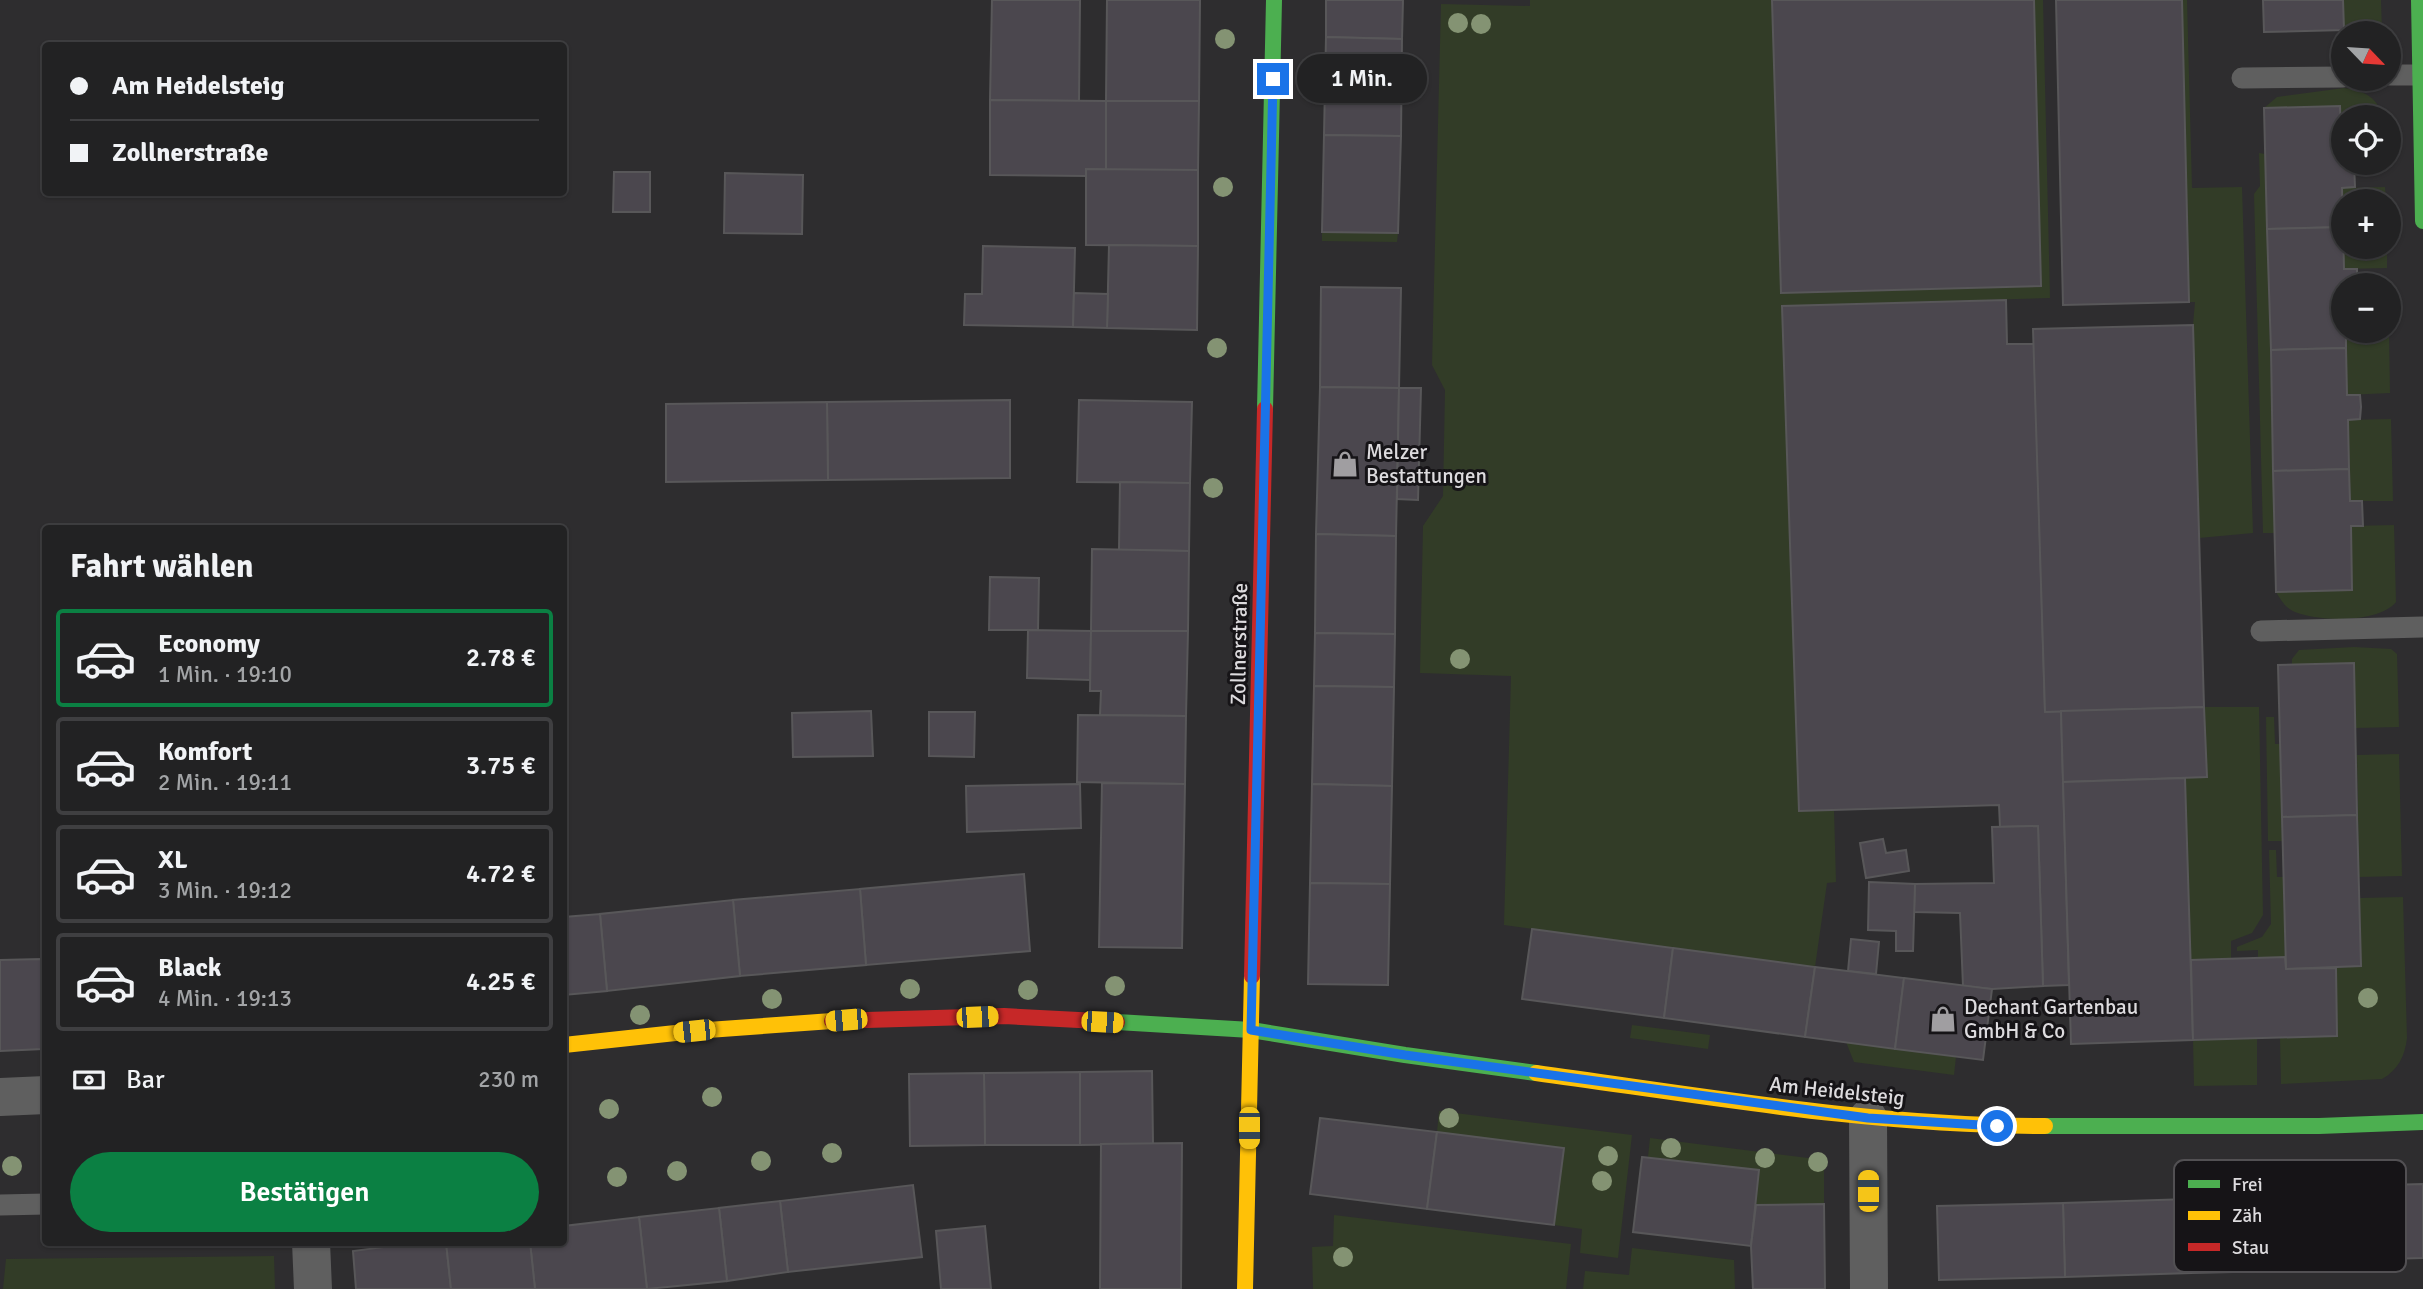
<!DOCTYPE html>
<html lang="de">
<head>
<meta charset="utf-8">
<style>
	:root { --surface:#222223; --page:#2a2a2b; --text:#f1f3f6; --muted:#a2a4a6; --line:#3f3f41; --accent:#0b8043 }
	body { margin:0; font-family:Signika,sans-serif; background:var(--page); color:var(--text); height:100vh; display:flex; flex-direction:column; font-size:26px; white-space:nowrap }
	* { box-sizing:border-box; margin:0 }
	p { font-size:23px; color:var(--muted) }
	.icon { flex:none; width:38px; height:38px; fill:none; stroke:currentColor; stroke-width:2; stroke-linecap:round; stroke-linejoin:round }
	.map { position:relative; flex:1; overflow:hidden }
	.drawer { position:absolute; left:42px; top:525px; width:525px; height:721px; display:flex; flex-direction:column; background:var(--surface); border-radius:7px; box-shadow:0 2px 5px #0004,0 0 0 2px var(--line) }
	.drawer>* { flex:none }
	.top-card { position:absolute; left:42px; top:42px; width:525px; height:154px; border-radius:7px; box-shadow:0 2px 5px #0004,0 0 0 2px var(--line); display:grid; align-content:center; height:154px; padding:0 28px; background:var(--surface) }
	.needle { width:46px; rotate:115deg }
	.controls { position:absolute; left:2331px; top:21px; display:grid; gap:14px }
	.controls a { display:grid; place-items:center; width:70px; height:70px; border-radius:50%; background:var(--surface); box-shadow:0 2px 5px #0004,0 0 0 2px var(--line); font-size:35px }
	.end { position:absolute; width:32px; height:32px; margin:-16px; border:9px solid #1a73e8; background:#fff; box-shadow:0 0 0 4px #fff }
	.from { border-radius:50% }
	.bubble { position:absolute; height:49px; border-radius:24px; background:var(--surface); box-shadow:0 2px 5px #0004,0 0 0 2px var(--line); font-size:23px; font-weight:600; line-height:49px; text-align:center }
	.car { position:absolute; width:21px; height:42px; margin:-21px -10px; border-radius:9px; box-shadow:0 0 5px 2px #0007; background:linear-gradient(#f5c518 24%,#345 0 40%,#f5c518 0 76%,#345 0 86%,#f5c518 0) }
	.top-card b { display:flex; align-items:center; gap:24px; height:66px; font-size:26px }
	.top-card b+b { border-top:2px solid var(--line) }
	.top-card i { width:18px; height:18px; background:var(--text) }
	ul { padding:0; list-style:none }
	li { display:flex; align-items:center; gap:21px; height:98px; margin:0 14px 10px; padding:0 14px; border:4px solid var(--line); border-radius:7px }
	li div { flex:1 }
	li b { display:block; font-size:26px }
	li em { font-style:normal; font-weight:600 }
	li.on { border-color:var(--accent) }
	li>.icon { width:63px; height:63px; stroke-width:1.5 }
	h2 { padding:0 28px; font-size:32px; line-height:84px }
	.pay { display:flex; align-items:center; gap:18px; height:77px; padding:0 28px; font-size:26px }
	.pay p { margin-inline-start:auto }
	.cta { display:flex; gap:14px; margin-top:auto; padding:14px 28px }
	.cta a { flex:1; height:80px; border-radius:42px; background:var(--accent); color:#fff; font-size:28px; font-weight:600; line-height:80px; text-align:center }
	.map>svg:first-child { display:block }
	.green { fill:#323c27 }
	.building { fill:#4b474e; stroke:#585759; stroke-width:2 }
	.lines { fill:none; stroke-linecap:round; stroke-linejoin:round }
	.lane { stroke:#5f5f5f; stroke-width:21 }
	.street { stroke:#5f5f5f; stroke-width:38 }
	.fast { stroke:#4caf50; stroke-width:16 }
	.slow { stroke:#ffc107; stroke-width:16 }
	.jam { stroke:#c62828; stroke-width:16 }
	.tree { fill:#849373 }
	.route { stroke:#1a73e8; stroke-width:9 }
	.labels { text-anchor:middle; stroke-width:6; stroke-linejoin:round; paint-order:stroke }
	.poi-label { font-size:21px; fill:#dddbde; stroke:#161417; text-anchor:start }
	.street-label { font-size:21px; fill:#dddbde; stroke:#161417 }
	.key { fill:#161417; stroke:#525053; stroke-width:2 }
	.key-label { font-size:19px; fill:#dddbde }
</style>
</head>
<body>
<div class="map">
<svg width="2423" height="1289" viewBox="0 0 2423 1289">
	<rect width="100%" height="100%" fill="#2e2d2f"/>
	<!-- green -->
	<g class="green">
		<polygon points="1530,0 1772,0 1782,293 2041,285 2034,0 2043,0 2050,298 1782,306 1799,811 1834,810 1836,882 1827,883 1815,967 1504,925 1511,676 1420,673 1423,526 1443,496 1445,390 1432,365 1441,4 1530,6"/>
		<polygon points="2182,0 2187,0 2192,188 2242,187 2253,533 2199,538 2193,325 2195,302 2189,302"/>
		<polygon points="2343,0 2381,0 2382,33 2348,33 2344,30"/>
		<path d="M2344,88C2365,91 2377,97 2383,117H2343V163H2356H2342L2340,106L2264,108L2277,97Z"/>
		<polygon points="2259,153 2265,154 2275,533 2263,533 2254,194 2260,186"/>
		<polygon points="2385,187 2386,201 2343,201 2343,227 2342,188"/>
		<polygon points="1322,232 1398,233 1397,242 1322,241"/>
		<polygon points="2344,247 2387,247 2387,268 2344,269"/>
		<polygon points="2346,331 2389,331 2390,393 2347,395"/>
		<polygon points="2391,419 2393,501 2350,501 2348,420"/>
		<path d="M2394,525L2396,602C2379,623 2319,622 2295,612C2285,608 2281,600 2276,592L2352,590L2351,526Z"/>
		<polygon points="2354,647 2391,649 2397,654 2399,727 2356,728 2354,663 2292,665 2292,659 2299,650"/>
		<polygon points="2204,707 2259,707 2263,915 2252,933 2231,941 2231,959 2191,960 2185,778 2207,777"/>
		<polygon points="2266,717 2274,717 2275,744 2280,744 2282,841 2268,841"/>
		<polygon points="2399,754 2402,876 2359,877 2357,755"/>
		<polygon points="2269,850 2276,850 2277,877 2283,877 2285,957 2258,958 2258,950 2237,951 2237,947 2262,937 2271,924"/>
		<path d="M2403,897L2407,1038C2405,1056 2398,1070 2382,1079L2281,1084L2280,1038L2337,1036L2336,968L2361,966L2360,898Z"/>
		<polygon points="1632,1025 1710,1035 1708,1049 1630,1038"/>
		<polygon points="2257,1039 2257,1085 2194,1086 2193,1040"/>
		<polygon points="1846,1042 1956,1057 1954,1075 1854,1062"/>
		<polygon points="1439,1111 1632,1135 1618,1258 1580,1253 1582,1229 1554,1225 1437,1132"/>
		<polygon points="1650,1138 1824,1160 1824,1204 1756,1205 1759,1170 1648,1157"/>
		<polygon points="1334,1215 1571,1244 1566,1289 1313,1289 1312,1247 1333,1246"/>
		<polygon points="1632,1248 1734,1260 1735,1289 1583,1289 1585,1271 1629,1275"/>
		<polygon points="274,1256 275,1289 3,1289 6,1259"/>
	</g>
	<!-- building -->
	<g class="building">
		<polygon points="992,0 1080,0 1079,101 990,100"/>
		<polygon points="1107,0 1200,0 1199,101 1106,101"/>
		<polygon points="1326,0 1403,0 1402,39 1326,37"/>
		<polygon points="1772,0 2034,0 2041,286 1781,293"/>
		<polygon points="2056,0 2182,0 2189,302 2063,305"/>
		<polygon points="2263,0 2343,0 2344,30 2264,32"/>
		<polygon points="1326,37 1402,39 1401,136 1324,135"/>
		<polygon points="990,100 1106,101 1106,170 1086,169 1086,176 990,175"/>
		<polygon points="1106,101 1199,101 1198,170 1106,170"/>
		<polygon points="2340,106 2342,163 2354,163 2355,187 2342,188 2343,227 2267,229 2264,108"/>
		<polygon points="1324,135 1401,136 1398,233 1322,232"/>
		<polygon points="1086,169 1198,170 1198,246 1086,245"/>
		<polygon points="614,172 650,172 650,212 613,212"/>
		<polygon points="725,173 803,175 802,234 724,233"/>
		<polygon points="2343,227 2344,269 2357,269 2357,285 2343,285 2343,331 2346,331 2346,348 2271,350 2267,229"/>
		<polygon points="1109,245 1198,246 1197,330 1107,328"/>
		<polygon points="983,246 1075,248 1073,327 964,325 965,294 982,294"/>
		<polygon points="1321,287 1401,288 1399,388 1320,387"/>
		<polygon points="1074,293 1108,294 1107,328 1073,327"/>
		<polygon points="2006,300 2007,344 2034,344 2045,712 2061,711 2069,985 2043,986 2038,826 2000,827 1999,805 1799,811 1782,306"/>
		<polygon points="2193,325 2204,707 2045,712 2033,329"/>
		<polygon points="2346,348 2347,395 2360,395 2361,407 2360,419 2348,420 2349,469 2273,471 2271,350"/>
		<polygon points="1320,387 1399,388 1396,536 1316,534"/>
		<polygon points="1399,388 1421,388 1418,500 1397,499"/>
		<polygon points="1010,400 1010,478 828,480 827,402"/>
		<polygon points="1079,400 1192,402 1190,483 1077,482"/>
		<polygon points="827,402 828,480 666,482 666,404"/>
		<polygon points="2349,469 2350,501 2362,501 2363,526 2351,526 2352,590 2276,592 2273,471"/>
		<polygon points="1120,482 1190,483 1189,551 1119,550"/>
		<polygon points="1316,534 1396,536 1395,634 1315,633"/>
		<polygon points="1092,549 1189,551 1188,631 1091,631"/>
		<polygon points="990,577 1039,578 1038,630 989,630"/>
		<polygon points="1028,630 1091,631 1090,680 1027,678"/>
		<polygon points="1091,631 1188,631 1186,716 1100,715 1101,691 1090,691"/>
		<polygon points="1315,633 1395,634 1394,687 1314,686"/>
		<polygon points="2354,663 2357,815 2282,817 2278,665"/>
		<polygon points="1314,686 1394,687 1392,786 1312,784"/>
		<polygon points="2204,707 2207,777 2063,782 2061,711"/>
		<polygon points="871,711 873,756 793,757 792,713"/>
		<polygon points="929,712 975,712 974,757 929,756"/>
		<polygon points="1078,715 1186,716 1185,784 1077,782"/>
		<polygon points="2185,778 2193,1040 2071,1044 2063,782"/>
		<polygon points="1102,783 1185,784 1182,948 1099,947"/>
		<polygon points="1080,784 1081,828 967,832 966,786"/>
		<polygon points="1312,784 1392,786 1390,884 1310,883"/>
		<polygon points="2357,815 2361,966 2286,969 2282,817"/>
		<polygon points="2038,826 2043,986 1992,989 1963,986 1960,913 1914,912 1915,884 1994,883 1992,827"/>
		<polygon points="1883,839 1886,853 1906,850 1909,871 1866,878 1860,843"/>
		<polygon points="1024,874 1030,951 866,965 860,889"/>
		<polygon points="1869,882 1915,884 1913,951 1896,951 1896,931 1868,930"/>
		<polygon points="1310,883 1390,884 1388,985 1308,984"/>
		<polygon points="860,889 866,965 740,976 733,900"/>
		<polygon points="733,900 740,976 607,991 600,914"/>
		<polygon points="600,914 607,991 564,995 564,917"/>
		<polygon points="1532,929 1673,948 1664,1018 1522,999"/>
		<polygon points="1851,939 1879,942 1876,974 1848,971"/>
		<polygon points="1673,948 1815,967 1805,1037 1664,1018"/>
		<polygon points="2285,957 2286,969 2336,968 2337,1036 2193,1040 2191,960"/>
		<polygon points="41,959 43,1049 0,1051 0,960"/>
		<polygon points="1815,967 1904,978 1895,1049 1805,1037"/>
		<polygon points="1904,978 1992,989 1983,1060 1895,1049"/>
		<polygon points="1152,1071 1153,1144 1080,1145 1080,1072"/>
		<polygon points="1080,1072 1080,1145 985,1145 984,1073"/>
		<polygon points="984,1073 985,1145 910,1146 909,1074"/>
		<polygon points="1320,1118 1437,1132 1427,1209 1310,1194"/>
		<polygon points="1437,1132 1564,1148 1554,1225 1427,1209"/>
		<polygon points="1182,1143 1181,1289 1100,1289 1101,1144"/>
		<polygon points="1642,1157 1759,1170 1751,1246 1633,1232"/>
		<polygon points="2423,1184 2423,1258 2316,1261 2315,1187"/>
		<polygon points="913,1185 922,1257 788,1272 780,1201"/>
		<polygon points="2315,1196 2316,1270 2191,1273 2189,1199"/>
		<polygon points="2189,1199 2191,1273 2065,1277 2063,1203"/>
		<polygon points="780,1201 788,1272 727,1281 719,1208"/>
		<polygon points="2063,1203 2065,1277 1939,1280 1937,1206"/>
		<polygon points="1824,1204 1825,1289 1753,1289 1751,1246 1756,1205"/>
		<polygon points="719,1208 727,1281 647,1289 639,1217"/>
		<polygon points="639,1217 647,1289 535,1289 530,1242 564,1242 564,1226"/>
		<polygon points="985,1226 991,1289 941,1289 936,1231"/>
		<polygon points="422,1242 446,1242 451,1289 356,1289 353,1251"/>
		<polygon points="446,1242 530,1242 535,1289 451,1289"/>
	</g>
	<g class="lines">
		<!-- lane -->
		<g class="lane">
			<polyline points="2389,75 2421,75"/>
			<polyline points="2242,78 2343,77"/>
			<polyline points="2261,631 2423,627"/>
			<polyline points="0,1205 46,1204"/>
		</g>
		<!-- street -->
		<g class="street">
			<polyline points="0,1097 46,1095"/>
			<polyline points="1868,1118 1869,1289"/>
			<polyline points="311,1242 313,1289"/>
		</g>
		<!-- fast -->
		<g class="fast">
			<polyline points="2419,0 2423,221"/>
			<polyline points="1265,409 1274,0"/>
			<polyline points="1117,1022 1251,1030 1405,1055 1536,1073"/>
			<polyline points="2045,1126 2319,1126 2423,1122"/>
		</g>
		<!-- slow -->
		<g class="slow">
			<polyline points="564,1045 694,1031 832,1021"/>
			<path d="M1536,1073C1705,1096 1874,1126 2045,1126"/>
			<polyline points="1245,1289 1252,976"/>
		</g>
		<!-- jam -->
		<g class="jam">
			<polyline points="1252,976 1265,409"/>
			<polyline points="832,1021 1004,1016 1117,1022"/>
		</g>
	</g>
	<!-- trees -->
	<g class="tree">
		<circle cx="1458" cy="23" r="10"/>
		<circle cx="1481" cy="24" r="10"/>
		<circle cx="1225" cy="39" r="10"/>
		<circle cx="1223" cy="187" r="10"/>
		<circle cx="1217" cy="348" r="10"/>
		<circle cx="1213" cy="488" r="10"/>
		<circle cx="1460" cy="659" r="10"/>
		<circle cx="1115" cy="986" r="10"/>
		<circle cx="910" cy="989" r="10"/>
		<circle cx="1028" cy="990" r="10"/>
		<circle cx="2368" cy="998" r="10"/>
		<circle cx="772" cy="999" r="10"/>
		<circle cx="640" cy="1015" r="10"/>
		<circle cx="712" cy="1097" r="10"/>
		<circle cx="609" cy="1109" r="10"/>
		<circle cx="1449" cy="1118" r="10"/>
		<circle cx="1671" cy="1148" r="10"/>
		<circle cx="832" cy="1153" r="10"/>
		<circle cx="1608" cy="1156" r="10"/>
		<circle cx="1765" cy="1158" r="10"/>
		<circle cx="761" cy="1161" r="10"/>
		<circle cx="1818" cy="1162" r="10"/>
		<circle cx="12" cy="1166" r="10"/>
		<circle cx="677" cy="1171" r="10"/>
		<circle cx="617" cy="1177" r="10"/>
		<circle cx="1602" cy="1181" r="10"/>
		<circle cx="1343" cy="1257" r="10"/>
	</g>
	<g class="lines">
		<!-- route -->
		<polyline class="route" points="1273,79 1251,1030 1405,1055 1868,1118 1997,1126"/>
	</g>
	<!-- icons -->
	<defs>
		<g id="shop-bare" transform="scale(2.1)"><path d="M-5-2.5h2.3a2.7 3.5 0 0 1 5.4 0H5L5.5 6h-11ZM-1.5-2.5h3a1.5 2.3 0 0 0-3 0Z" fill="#a09ea1" stroke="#161417" stroke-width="2.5" paint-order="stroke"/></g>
	</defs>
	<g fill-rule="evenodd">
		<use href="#shop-bare" x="1345" y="464"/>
		<use href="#shop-bare" x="1943" y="1019"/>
	</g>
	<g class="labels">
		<!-- poi labels -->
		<g class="poi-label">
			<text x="1366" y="459">Melzer<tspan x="1366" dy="24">Bestattungen</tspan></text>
			<text x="1964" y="1014">Dechant Gartenbau<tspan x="1964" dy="24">GmbH &amp; Co</tspan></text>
		</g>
		<!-- street labels -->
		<g class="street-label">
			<text transform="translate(1239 644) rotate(-89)" y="7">Zollnerstraße</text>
			<text transform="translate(1837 1091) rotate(6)" y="7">Am Heidelsteig</text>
		</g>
	</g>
	<!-- legend -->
	<rect x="2174" y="1160" width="232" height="112" rx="10" class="key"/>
	<rect x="2188" y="1180" width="32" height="8" fill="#4caf50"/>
	<rect x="2188" y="1211" width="32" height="9" fill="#ffc107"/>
	<rect x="2188" y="1243" width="32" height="8" fill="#c62828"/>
	<g class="key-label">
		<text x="2232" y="1191">Frei</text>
		<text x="2232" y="1222">Zäh</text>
		<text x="2232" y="1254">Stau</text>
	</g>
</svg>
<div class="controls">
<a><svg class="needle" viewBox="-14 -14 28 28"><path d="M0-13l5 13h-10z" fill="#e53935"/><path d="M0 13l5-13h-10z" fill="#a2a4a6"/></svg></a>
<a><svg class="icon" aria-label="locate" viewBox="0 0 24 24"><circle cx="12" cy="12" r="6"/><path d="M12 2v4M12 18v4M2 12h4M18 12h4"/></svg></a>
<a>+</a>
<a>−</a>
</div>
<i class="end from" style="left:1997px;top:1126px"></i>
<i class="end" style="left:1273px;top:79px"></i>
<div class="bubble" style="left:1297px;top:54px;width:130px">1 Min.</div>
<i class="car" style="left:977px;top:1017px;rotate:88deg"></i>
<i class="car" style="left:846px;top:1020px;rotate:265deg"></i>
<i class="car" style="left:1102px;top:1022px;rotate:93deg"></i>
<i class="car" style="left:694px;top:1031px;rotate:264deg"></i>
<i class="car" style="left:1249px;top:1128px;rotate:180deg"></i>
<i class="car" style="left:1868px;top:1191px;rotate:0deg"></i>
<div class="top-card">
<b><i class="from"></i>Am Heidelsteig</b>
<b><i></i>Zollnerstraße</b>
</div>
<section class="drawer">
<h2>Fahrt wählen</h2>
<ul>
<li class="on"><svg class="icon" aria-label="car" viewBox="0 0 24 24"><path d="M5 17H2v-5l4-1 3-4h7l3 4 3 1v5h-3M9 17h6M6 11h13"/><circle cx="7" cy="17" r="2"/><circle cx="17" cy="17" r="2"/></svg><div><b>Economy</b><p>1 Min. · 19:10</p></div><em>2.78 €</em></li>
<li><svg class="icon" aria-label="car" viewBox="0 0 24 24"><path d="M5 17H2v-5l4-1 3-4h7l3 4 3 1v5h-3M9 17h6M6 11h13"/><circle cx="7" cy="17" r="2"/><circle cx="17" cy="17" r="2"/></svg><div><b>Komfort</b><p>2 Min. · 19:11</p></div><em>3.75 €</em></li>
<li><svg class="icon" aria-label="car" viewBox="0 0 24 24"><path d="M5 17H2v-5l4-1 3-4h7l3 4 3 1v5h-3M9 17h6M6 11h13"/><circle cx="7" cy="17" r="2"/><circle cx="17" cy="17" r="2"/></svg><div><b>XL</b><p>3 Min. · 19:12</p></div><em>4.72 €</em></li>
<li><svg class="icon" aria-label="car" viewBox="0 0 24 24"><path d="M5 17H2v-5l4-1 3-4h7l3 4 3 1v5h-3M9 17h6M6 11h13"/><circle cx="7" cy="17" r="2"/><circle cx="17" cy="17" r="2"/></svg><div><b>Black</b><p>4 Min. · 19:13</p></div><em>4.25 €</em></li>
</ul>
<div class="pay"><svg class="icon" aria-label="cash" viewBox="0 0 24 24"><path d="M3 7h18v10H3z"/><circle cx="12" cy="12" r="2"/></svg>Bar<p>230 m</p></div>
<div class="cta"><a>Bestätigen</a></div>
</section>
</div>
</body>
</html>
